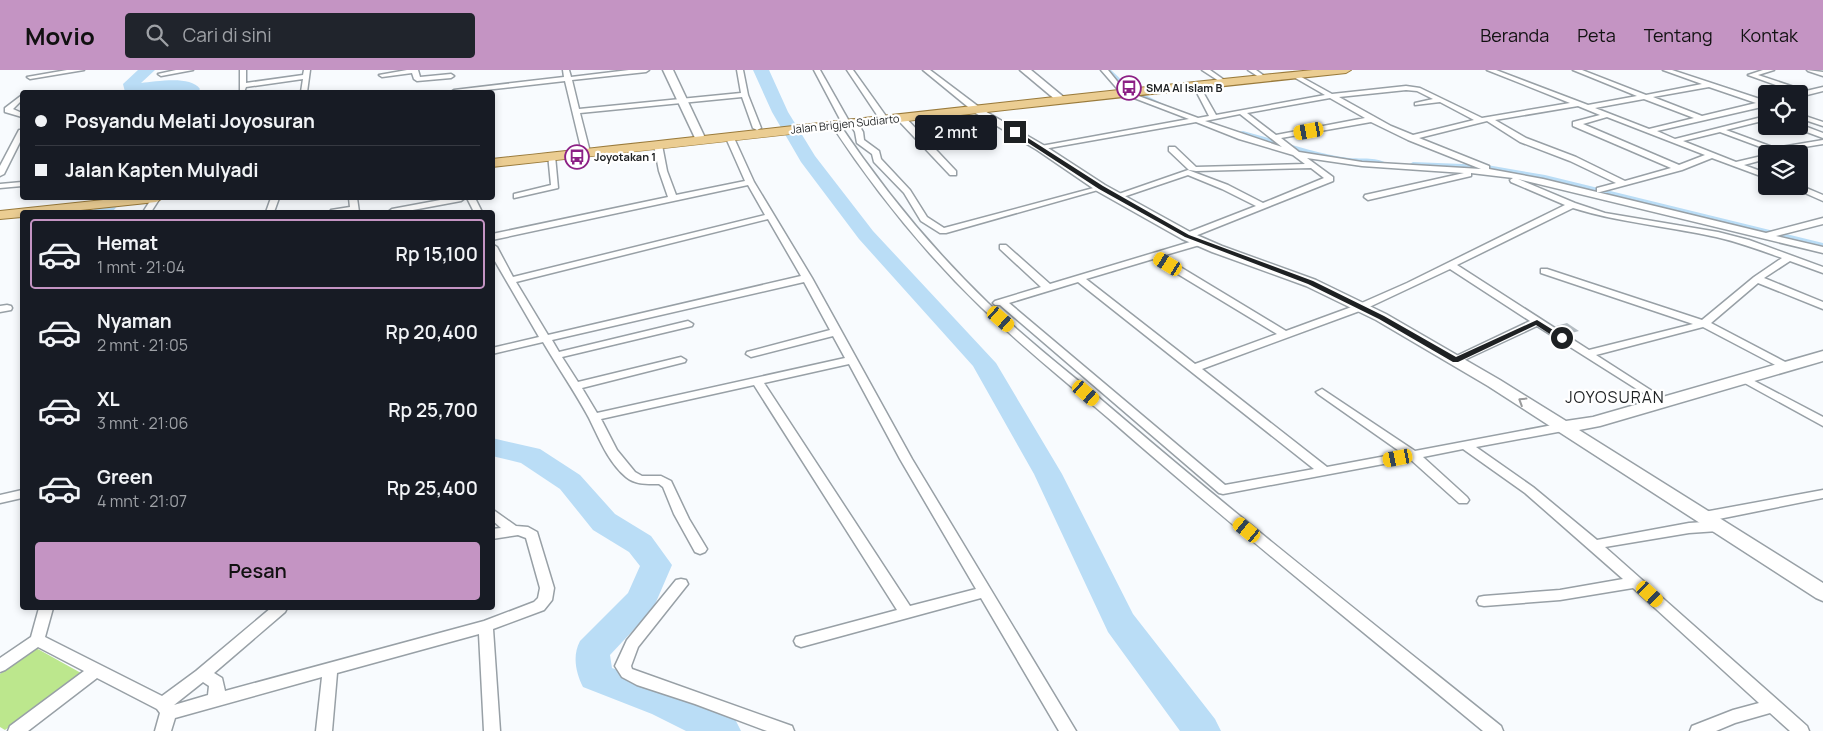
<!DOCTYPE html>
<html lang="id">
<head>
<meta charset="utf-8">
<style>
	:root { --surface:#171b24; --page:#20242c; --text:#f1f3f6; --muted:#9ea1a6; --line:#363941; --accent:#c494c3 }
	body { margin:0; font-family:Manrope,sans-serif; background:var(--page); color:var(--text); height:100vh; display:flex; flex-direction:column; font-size:19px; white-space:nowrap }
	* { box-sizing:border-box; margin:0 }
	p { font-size:16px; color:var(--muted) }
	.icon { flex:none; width:28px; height:28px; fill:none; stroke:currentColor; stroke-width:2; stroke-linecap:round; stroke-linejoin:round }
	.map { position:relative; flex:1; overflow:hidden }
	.sheet { position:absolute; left:20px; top:140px; width:475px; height:400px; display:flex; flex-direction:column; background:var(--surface); border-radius:5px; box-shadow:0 2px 8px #0003 }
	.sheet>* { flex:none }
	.hud { position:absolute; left:20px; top:20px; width:475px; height:110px; border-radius:5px; box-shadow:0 2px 8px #0003; display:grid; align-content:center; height:110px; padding:0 15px; background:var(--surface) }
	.fabs { position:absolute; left:1758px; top:15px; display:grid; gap:10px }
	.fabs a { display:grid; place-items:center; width:50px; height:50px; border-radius:5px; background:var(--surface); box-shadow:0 2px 8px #0003; font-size:25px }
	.end { position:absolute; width:22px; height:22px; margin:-11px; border:6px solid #1e2123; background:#fff; box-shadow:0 0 0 2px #fff }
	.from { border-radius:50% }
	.bubble { position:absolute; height:35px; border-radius:5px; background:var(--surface); box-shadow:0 2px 8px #0003; font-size:16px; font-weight:600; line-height:35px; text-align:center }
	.car { position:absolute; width:15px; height:30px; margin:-15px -8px; border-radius:6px; box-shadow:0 0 4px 1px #0007; background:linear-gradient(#f5c518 24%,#345 0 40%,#f5c518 0 76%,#345 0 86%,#f5c518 0) }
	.hud b { display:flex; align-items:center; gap:18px; height:48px; font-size:19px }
	.hud b+b { border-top:1px solid var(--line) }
	.hud i { width:12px; height:12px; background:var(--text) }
	ul { padding:9px 0 0; list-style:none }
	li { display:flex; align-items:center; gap:15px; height:70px; margin:0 10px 8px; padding:0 5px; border:2px solid transparent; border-radius:5px }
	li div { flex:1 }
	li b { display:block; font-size:19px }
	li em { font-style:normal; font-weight:600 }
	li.selected { border-color:var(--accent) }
	li>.icon { width:45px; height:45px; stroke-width:1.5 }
	.action { display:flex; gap:10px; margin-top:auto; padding:10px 15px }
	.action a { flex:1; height:58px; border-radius:5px; background:var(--accent); color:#111; font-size:20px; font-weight:600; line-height:58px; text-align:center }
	header { display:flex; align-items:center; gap:30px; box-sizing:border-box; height:70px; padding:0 25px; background:var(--accent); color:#111 }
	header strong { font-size:24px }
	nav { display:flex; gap:28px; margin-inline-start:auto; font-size:18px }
	.search { width:350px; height:45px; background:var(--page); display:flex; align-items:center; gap:12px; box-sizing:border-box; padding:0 18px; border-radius:5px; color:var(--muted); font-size:19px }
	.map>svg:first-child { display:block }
	.green { fill:#bce78d }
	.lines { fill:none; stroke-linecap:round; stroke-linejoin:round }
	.canal { fill:#baddf6; fill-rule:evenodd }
	.river { fill:#baddf6; fill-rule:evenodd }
	.building { fill:#b4bcc2 }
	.street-casing { stroke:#98a0a6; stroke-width:3 }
	.secondary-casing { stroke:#98a0a6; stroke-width:3 }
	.primary-casing { stroke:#9a7b3c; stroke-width:2 }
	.street { fill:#fff; fill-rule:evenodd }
	.secondary { fill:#fff; fill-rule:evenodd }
	.primary { fill:#ebcd92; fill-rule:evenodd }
	.oneway { stroke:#9a9b9c }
	.route { fill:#1e2123 }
	.labels { text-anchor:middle; stroke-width:4.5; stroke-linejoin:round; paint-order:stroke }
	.far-poi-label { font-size:11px; font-weight:bold; fill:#1e2123; stroke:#fff; text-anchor:start }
	.far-street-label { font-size:11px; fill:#1e2123; stroke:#fff }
	.quarter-label { font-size:16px; letter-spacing:1px; fill:#1e2123; stroke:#fff }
</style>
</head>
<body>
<header>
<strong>Movio</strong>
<div class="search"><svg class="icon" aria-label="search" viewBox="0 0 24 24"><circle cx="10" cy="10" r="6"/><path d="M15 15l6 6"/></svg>Cari di sini</div>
<nav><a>Beranda</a><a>Peta</a><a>Tentang</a><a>Kontak</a></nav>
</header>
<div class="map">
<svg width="1823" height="661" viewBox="0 0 1823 661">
	<rect width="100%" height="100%" fill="#f8fbfe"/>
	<!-- green -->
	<polygon class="green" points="36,578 81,603 5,660 0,657 0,604"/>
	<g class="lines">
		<!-- canal -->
		<g class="canal">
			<path d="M1102,0H1111L1128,16L1165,35L1163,37C1146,40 1112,14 1102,0Z"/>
			<path d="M1243,61C1279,70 1312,83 1349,88C1360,89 1380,87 1387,94C1372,108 1261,74 1239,66V62Z"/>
			<polygon points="1413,92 1487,95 1545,105 1823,173 1823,181 1545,111 1487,101 1409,97 1408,95"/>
		</g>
		<!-- river -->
		<g class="river">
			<path d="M138,0H155L141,13C156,12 190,5 200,19L198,22H182L180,20L125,22L123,14Z"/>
			<polygon points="753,0 769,0 788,42 815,86 873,161 996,293 1062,404 1133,544 1215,649 1221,661 1180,661 1108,562 1034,404 973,296 859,169 801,92 772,42"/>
			<polygon points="105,128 125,128 112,142 92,142"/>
			<path d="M492,368L540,379L580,405L615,444L651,466L672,495L653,539L610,585L612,598L678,622L735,649L741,661H686L652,644L583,617C576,603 572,586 580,571L628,523L640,496L629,482L593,460L560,419L521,393L492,386Z"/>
		</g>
	</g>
	<!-- building -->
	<polygon class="building" points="1567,253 1579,261 1568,264 1556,256"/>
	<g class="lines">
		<!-- street casing -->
		<g class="street-casing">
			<g id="street">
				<polygon points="67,0 84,0 30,9 27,7"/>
				<polygon points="176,0 193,0 161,6 158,4"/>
				<polygon points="240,0 246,0 246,13 303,5 304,0 310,0 307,22 301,22 303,9 246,17 244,22 240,22"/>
				<polygon points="407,0 418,0 420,7 451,4 454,6 451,8 417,11 414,9 412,3 382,7 379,5"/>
				<polygon points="563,0 569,0 571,7 629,0 649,0 646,2 572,10 579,39 741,23 737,0 743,0 748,25 761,58 757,60 753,58 742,27 580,43 590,82 586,84 582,82 565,11 467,22 451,22 454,20 564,7"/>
				<polygon points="814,0 820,0 850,53 849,55 842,53"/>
				<polygon points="847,0 853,0 888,49 887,51 881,51"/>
				<polygon points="923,0 930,0 979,37 979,41 973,41"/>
				<path d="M1101,0H1108L1125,21L1198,48L1209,46L1193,15L1196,13L1199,15L1216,45L1325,25L1292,6V4L1294,3L1332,24L1406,16L1420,18L1482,48L1570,33L1487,0H1496L1588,35L1637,26L1573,0H1582L1646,25L1702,14L1663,0H1672L1766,31V36L1657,61L1675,69L1766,46V50L1726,60L1775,78L1823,70V74L1774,82L1720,62L1683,71L1736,92L1766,85V89L1744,95L1766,103V108L1712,88L1682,100L1600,122H1597V118L1616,113L1570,91L1520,72L1487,51L1419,68L1489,96V99L1543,109L1766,163L1823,148V154L1776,166L1823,177V183L1518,109L1575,133L1605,143L1718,162L1749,170L1823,197V203L1790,191L1764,208L1823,232V239L1758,213L1711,253L1791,295L1792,297L1791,299H1783L1703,257L1596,285L1666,330L1668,332L1666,334L1662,335L1537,256L1460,292H1452L1451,290L1452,288L1530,251L1450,199L1365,239L1202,299L1327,397L1402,383L1318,324L1316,322L1322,319L1415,381L1563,353L1567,354L1569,357L1567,360L1563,361L1476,377L1533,417L1597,470L1689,453L1718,451L1723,453L1725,456L1723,459L1718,461L1689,463L1605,477L1807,656L1809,661H1790L1770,643L1735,653L1716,661H1690L1692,656L1733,640L1759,633L1633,518L1560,530L1484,536L1479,535L1477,531L1479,527L1484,526L1560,520L1623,509L1525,423L1463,379L1423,387L1467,427L1469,430L1467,433H1459L1410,389L1223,424L1219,423L1000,235H995L993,233L995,231L1041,217L1000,179V175H1006L1050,214L1200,169L1203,170V174L1162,186L1286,261L1357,235L1407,213L1565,135L1511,112L1510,110L1513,108L1471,103V106L1368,130L1364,127L1365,125L1464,103L1362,96L1307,88L1333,107V111L1190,168H1184V164L1256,136L1222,119L1188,105L1120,128H1114L1113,126L1188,100L1228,115L1263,133L1324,108L1311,98L1196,101L1189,100L1169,81V77H1175L1196,97L1305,94L1293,85L1239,69L1196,52L1038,80L1037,78L1041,76L1189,49L1121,23ZM1709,17L1756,33L1702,46L1653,27ZM1406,20L1417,21L1433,29L1415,33V35L1440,32L1474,50L1413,65L1391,56L1339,27ZM1330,28L1365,48L1276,65L1247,43ZM1644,29L1694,48L1649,59L1595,38ZM1578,36L1600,45L1573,52V56L1671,98L1625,111L1576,87L1526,68L1495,50ZM1240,44L1282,77L1205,51ZM1607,47L1705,85L1679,95L1583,54ZM1371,52L1408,70L1481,99L1362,92L1299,82L1281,68ZM1573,138C1620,153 1668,156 1716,167C1738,172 1760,180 1782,188L1754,207L1702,250L1547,199H1541V203L1693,254L1589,280L1457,195ZM1153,189L1277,264L1195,294L1086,209ZM1078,212L1314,399L1225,415L1009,233Z"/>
				<polygon points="1202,0 1210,0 1227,12 1222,13"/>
				<polygon points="1248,0 1256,0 1267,8 1262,9"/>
				<polygon points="1763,0 1774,0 1758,5 1806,21 1823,17 1823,21 1799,27 1799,24 1796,24 1798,23 1748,5"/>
				<polygon points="1807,0 1823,2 1823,6 1808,1"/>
				<polygon points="22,25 22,30 13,39 22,43 22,47 5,42 5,38"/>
				<polygon points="1799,44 1823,52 1823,56 1799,48"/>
				<polygon points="898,46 904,46 956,101 956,105 950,105 898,50"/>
				<polygon points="850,50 856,50 863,62 864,70 879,81 881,89 910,120 927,147 944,158 1101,116 1105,118 946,163 940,163 921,151 904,123 874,92 872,84 857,73 855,62 849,52"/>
				<path d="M832,52H838C882,118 931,178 988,233C1031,274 1080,311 1125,350C1248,455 1375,555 1501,656L1503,661H1483C1360,559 1235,459 1114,353C1070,315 1024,278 982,238C925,183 875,121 831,54Z"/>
				<polygon points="1799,54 1823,63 1823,68 1796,58 1796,56 1799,56"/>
				<polygon points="19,60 22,60 22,68 4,104 0,106 0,96"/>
				<path d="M727,66L734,68L754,112L812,208L912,389L1076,661H1059L981,528L801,577L796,575L794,571L796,567L897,540L754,315L601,349L617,380L635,402L642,406H661L671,411L689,449L707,479L705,482L700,484L695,482L674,444L663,417L659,414C647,414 636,415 626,407C608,392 599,368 589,348C575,322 557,296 543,272L492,284V278L539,267L492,186V174L497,177L513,207L765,145L748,115L492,170V164L668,127L659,101L654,75L658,73L662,75L667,101L676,125L745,111L726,68ZM768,149L801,206L548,265L516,212ZM804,212L830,260L747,282L746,284L751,287L833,266L845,288L597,343L582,318L685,292L686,290L681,287L578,312L562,287L692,256L693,254L688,251L559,282L552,270ZM849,294L900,389L976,519L910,536L764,313Z"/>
				<polygon points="548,84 555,86 558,118 514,128 514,124 551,115"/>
				<polygon points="22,112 22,116 0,118 0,114"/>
				<polygon points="1799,115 1823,125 1823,131 1789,116"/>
				<polygon points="152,128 160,128 151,142 143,142"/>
				<polygon points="271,128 279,128 274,142 266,142"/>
				<polygon points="349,128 357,128 359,142 330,142 331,140 350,137"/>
				<polygon points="451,128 465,128 461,131 402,142 388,142 392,139"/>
				<polygon points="467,128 475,128 482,142 474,142"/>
				<polygon points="7,235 11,236 12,238 11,240 0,242 0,236"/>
				<polygon points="1745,306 1823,347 1823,356 1741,311 1740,309"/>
				<polygon points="22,420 22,428 0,433 0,425"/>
				<polygon points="1823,420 1823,428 1704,452 1699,450 1698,447 1699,444 1704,442"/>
				<path d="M492,439L516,456L528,457L537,462L554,518L552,530L544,540L493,559L500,661H484L479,564L337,603L332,661H316L322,607L175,648L171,661H155L160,643L157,639L97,608L28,661H8L10,656L84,601L38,577L5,600L0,602V588L31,567L39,538H53L45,567L162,626L196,601L271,538H287L285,542L214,603L222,608L225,621L484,551L534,532L538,528L540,518L526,468L518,465L492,469V459L501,458L492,450ZM203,612L209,616L208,625L174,635Z"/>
				<polygon points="681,509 686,510 688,514 638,577 631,596 632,599 792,656 794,661 767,661 695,634 637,615 622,607 615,596 627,570 676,510"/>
			</g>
		</g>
		<!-- secondary casing -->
		<g class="secondary-casing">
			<g id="secondary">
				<polygon points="663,0 673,0 706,70 705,72 697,72 696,70"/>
				<polygon points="1020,0 1031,0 1066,29 1061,32 1057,31"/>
				<polygon points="976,36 1045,76 1105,115 1192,163 1222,176 1316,210 1386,244 1500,310 1566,351 1593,347 1823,281 1823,291 1600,356 1579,360 1823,513 1823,531 1816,528 1488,316 1376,250 1306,216 1212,182 1182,169 1097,121 1037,80 972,41 971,39"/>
			</g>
		</g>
		<!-- primary casing -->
		<g class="primary-casing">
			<g id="primary">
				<path d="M1313,0H1351L1346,3C1061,32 777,67 492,97V89C766,60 1039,27 1313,0Z"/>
				<polygon points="122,128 163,128 156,132 62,142 22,142 22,147 0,149 0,141"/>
			</g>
		</g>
		<!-- street -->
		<use href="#street" class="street"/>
		<!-- secondary -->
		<use href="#secondary" class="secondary"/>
		<!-- primary -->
		<use href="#primary" class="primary"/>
	</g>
	<!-- one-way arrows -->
	<defs><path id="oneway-chevron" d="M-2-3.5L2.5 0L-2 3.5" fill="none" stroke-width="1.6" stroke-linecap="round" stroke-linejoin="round" transform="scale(1.25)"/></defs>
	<use class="oneway" href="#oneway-chevron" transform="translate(1522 331) rotate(-148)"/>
	<!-- route -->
	<polygon class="route" points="1013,61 1017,61 1103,116 1189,165 1313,211 1384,246 1456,287 1537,250 1566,268 1559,270 1536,255 1458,292 1453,292 1379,249 1308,214 1185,167 1099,119 1013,63"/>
	<!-- icons -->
	<defs>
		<g id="bus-ring" transform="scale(1.25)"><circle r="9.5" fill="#fff" stroke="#8c2085" stroke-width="1.5"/><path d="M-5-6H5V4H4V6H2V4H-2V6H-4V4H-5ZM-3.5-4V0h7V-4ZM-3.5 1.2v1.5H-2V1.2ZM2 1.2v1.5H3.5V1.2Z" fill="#8c2085"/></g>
	</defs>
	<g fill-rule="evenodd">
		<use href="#bus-ring" x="1129" y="18"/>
		<use href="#bus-ring" x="577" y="87"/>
	</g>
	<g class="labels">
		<!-- far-poi labels -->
		<g class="far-poi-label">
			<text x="1146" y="22">SMA Al Islam B</text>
			<text x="594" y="91">Joyotakan 1</text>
		</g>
		<!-- far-street labels -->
		<g class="far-street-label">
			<text transform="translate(845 54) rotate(-6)" y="4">Jalan Brigjen Sudiarto</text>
		</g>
		<!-- quarter labels -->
		<g class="quarter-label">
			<text x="1615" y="333">JOYOSURAN</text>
		</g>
	</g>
</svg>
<div class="fabs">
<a><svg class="icon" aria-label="locate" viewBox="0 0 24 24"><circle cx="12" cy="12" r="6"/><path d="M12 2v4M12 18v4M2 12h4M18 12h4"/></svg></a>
<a><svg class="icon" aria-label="layers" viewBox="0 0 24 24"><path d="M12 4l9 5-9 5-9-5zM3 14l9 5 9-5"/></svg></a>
</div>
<i class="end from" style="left:1562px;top:268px"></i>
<i class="end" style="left:1015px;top:62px"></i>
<div class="bubble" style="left:915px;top:45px;width:82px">2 mnt</div>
<i class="car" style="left:1309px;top:61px;rotate:260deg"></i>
<i class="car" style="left:1168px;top:194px;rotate:301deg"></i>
<i class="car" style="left:1001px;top:249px;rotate:131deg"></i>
<i class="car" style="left:1086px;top:323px;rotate:131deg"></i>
<i class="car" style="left:1398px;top:388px;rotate:259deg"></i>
<i class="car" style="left:1247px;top:460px;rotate:309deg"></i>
<i class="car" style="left:1650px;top:524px;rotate:133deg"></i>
<div class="hud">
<b><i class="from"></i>Posyandu Melati Joyosuran</b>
<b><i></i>Jalan Kapten Mulyadi</b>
</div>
<section class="sheet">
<ul>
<li class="selected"><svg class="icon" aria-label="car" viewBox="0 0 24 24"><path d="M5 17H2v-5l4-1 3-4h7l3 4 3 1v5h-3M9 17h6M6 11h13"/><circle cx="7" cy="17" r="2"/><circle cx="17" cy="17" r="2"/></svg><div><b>Hemat</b><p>1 mnt · 21:04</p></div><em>Rp 15,100</em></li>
<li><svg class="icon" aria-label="car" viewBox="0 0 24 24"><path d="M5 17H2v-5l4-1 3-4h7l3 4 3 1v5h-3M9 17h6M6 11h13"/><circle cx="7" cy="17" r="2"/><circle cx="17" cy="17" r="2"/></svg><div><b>Nyaman</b><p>2 mnt · 21:05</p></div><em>Rp 20,400</em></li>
<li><svg class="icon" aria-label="car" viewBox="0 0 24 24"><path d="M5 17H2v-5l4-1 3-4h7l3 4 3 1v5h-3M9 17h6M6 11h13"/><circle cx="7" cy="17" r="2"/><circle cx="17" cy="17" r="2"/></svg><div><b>XL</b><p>3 mnt · 21:06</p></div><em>Rp 25,700</em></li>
<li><svg class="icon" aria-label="car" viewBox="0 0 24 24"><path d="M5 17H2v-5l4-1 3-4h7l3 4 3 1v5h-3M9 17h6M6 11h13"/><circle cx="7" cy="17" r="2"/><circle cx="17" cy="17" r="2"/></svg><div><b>Green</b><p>4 mnt · 21:07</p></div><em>Rp 25,400</em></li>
</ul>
<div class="action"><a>Pesan</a></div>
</section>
</div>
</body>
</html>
